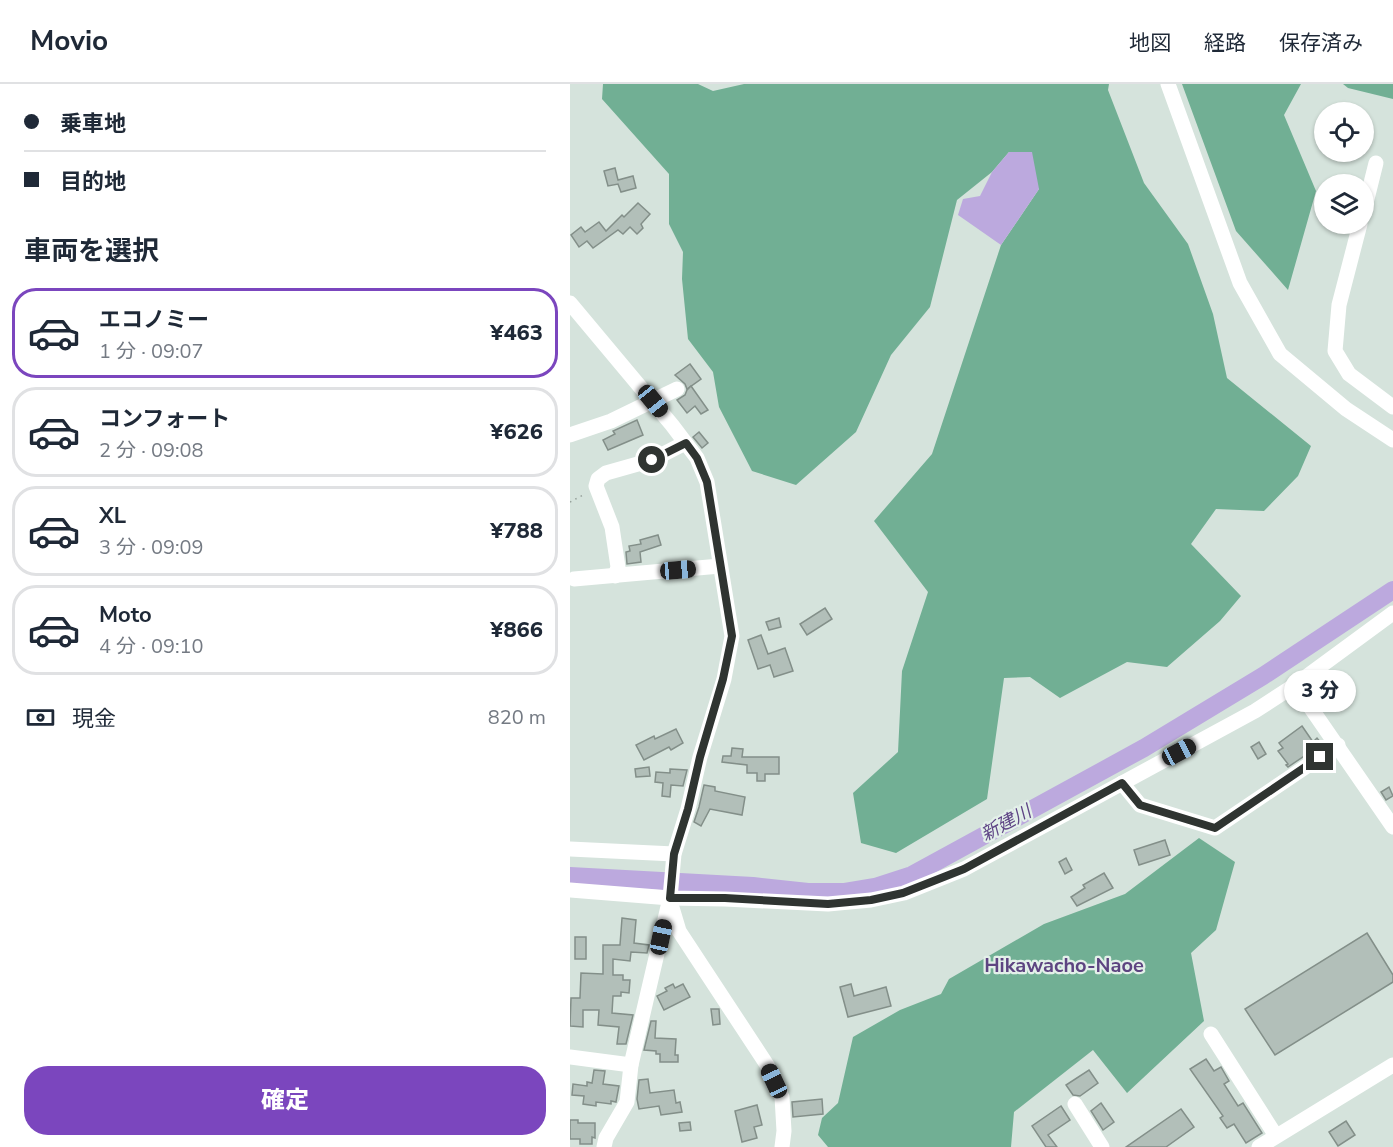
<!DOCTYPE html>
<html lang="ja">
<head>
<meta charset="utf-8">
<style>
	:root { --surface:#fff; --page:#f6f6f7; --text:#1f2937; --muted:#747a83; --line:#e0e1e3; --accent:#7b46be }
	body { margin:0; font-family:"Nunito Sans","Noto Sans JP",sans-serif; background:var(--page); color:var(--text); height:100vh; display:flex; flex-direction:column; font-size:22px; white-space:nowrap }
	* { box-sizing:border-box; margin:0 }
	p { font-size:20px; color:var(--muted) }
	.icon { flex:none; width:33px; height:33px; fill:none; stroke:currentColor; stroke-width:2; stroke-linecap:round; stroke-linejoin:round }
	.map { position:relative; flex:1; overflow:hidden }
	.sheet { display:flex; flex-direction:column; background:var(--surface); width:570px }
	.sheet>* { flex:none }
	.banner { display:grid; align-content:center; height:132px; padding:0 24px; background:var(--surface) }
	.fabs { position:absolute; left:744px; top:18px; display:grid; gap:12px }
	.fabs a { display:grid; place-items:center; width:60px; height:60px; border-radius:50%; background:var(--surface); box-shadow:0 2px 4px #0004; font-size:30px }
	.end { position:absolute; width:27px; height:27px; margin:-14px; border:8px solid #2f3431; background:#fff; box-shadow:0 0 0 3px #fff }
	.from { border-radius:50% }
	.bubble { position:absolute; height:42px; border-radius:21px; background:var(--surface); box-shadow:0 2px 4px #0004; font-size:20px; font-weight:800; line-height:42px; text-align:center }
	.car { position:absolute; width:18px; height:36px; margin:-18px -9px; border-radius:8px; box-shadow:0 0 4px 2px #0007; background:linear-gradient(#222 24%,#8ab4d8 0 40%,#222 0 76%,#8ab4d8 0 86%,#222 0) }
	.banner b { display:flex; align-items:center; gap:21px; height:57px; font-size:22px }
	.banner b+b { border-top:2px solid var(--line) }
	.banner i { width:15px; height:15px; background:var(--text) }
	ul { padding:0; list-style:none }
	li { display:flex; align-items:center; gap:18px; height:90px; margin:0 12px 9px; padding:0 12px; border:3px solid var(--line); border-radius:24px }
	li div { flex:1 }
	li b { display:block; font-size:22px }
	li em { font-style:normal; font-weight:800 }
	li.current { border-color:var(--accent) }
	li>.icon { width:54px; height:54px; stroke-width:1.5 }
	h2 { padding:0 24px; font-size:27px; line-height:72px }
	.pay { display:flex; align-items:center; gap:15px; height:66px; padding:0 24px; font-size:22px }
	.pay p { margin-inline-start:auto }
	.button { display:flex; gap:12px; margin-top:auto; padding:12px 24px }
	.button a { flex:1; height:69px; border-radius:24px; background:var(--accent); color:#fff; font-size:24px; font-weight:800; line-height:69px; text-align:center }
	header { display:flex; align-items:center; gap:36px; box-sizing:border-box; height:84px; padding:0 30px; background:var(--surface); border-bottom:2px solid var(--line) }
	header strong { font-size:28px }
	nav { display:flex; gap:33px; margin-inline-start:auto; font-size:21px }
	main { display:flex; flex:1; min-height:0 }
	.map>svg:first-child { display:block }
	.forest { fill:#71af94 }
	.water { fill:#bca9de }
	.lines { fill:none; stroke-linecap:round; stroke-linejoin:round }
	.river { stroke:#bca9de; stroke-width:18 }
	.building { fill:#b2bfb9; stroke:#838f89; stroke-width:1.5 }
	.path { stroke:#949f99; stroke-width:1.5; stroke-dasharray:1.5 4.5; stroke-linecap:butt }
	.minor { stroke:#fff; stroke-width:15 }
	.route { stroke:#2f3431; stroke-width:8 }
	.labels { text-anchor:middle; stroke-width:4.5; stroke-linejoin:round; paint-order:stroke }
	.water-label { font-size:18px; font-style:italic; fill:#5f4586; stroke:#e3f0e9 }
	.quarter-label { font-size:20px; font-weight:bold; fill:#5d4481; stroke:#e3f0e9 }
</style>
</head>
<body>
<header>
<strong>Movio</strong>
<nav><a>地図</a><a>経路</a><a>保存済み</a></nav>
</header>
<main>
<section class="sheet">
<div class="banner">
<b><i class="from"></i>乗車地</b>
<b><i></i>目的地</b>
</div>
<h2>車両を選択</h2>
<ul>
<li class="current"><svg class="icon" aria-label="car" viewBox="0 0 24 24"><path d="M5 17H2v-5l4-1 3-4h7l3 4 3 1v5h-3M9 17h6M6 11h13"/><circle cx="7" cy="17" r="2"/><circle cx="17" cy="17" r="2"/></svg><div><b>エコノミー</b><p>1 分 · 09:07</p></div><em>¥463</em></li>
<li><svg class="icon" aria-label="car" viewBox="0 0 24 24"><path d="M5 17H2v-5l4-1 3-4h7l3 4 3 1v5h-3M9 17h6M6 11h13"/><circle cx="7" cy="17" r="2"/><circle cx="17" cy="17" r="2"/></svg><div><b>コンフォート</b><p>2 分 · 09:08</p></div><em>¥626</em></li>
<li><svg class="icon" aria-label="car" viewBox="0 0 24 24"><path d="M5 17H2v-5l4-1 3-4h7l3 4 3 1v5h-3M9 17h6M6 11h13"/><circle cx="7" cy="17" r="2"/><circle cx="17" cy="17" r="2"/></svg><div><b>XL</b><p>3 分 · 09:09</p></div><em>¥788</em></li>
<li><svg class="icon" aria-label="car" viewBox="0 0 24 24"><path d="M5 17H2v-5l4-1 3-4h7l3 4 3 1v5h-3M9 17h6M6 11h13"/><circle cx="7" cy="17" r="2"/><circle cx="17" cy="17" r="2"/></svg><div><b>Moto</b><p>4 分 · 09:10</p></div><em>¥866</em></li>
</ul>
<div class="pay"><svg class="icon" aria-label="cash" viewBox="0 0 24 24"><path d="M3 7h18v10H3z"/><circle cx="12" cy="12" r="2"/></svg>現金<p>820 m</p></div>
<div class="button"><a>確定</a></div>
</section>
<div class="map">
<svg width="823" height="1063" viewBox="0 0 823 1063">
	<rect width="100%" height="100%" fill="#d5e3dc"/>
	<!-- forest -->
	<g class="forest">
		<polygon points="33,0 128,0 143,7 174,0 539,0 538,6 574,99 618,160 643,230 657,294 741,362 728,392 694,427 646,425 621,460 671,512 650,537 597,583 557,578 490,614 460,593 434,594 417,715 326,769 291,759 283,709 328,668 332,587 358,508 304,437 362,370 431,161 469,105 439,68 422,88 387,116 360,223 321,271 286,348 226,401 182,387 149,323 143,288 118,255 112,195 113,168 99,140 99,90 32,15"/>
		<polygon points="612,0 731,0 714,31 746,107 718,206 666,147"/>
		<polygon points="773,0 823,0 823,15 778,4"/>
		<polygon points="629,754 665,778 646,846 621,869 634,937 557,1009 523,966 444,1028 441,1063 258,1063 248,1051 252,1034 268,1019 283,953 330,926 371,910 379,895 474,840 555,810"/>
	</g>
	<!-- water -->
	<polygon class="water" points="439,68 462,68 469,105 431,161 388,131 393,115 410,112 422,88"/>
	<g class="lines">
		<!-- river -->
		<polyline class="river" points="0,792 183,802 238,808 275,808 305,803 342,791 574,664 693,592 823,506"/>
	</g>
	<!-- building -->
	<g class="building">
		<polygon points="45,84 48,96 63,92 66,104 51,108 48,100 38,102 34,87"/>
		<polygon points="68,119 80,130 71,140 73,144 67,150 60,143 53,150 48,146 23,164 17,157 9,163 1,151 11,143 15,148 29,138 36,147 52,131 54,133"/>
		<polygon points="120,280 131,295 117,305 115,300 105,291"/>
		<polygon points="121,302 138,326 131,330 125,322 117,329 107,316 115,311 117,306"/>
		<polygon points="67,336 73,351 38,366 33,356 45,350 43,347"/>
		<polygon points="129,348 138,359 132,364 123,353"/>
		<polygon points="88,451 91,461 70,468 71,478 57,480 56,468 60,467 59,462 71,460 70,456"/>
		<polygon points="255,524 262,535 237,551 230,540"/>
		<polygon points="209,534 211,543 199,546 196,538"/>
		<polygon points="191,551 198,570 215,564 223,587 204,593 200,581 188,585 178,556"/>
		<polygon points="732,642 743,658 747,654 752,660 718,683 716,681 718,680 708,667 713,664 709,659"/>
		<polygon points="106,645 113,659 101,666 99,663 74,676 66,661 84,652 85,655"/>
		<polygon points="689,658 696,670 688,675 681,663"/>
		<polygon points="162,664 173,665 172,673 209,673 209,690 195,690 195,697 187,697 187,689 177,689 177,681 152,678 153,672 161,672"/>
		<polygon points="79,683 80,692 66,693 65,685"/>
		<polygon points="100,685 117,686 113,702 101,701 100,713 92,712 93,699 85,698 86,688 100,689"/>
		<polygon points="134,701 145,703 145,707 175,713 172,731 140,725 131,742 124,738 129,723"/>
		<polygon points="819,703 823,712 816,716 811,708"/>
		<polygon points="595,756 600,771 569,781 564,766"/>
		<polygon points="496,774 502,786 495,790 489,778"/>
		<polygon points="534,789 543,804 507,822 501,813 515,804 513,801"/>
		<polygon points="52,834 66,836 64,859 79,861 77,869 61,868 60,877 43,875 43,891 53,891 53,896 60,896 59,909 51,908 51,912 43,912 42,929 63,931 56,960 47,960 49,943 28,941 29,926 13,926 13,943 0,942 1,914 10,914 11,889 33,890 33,861 50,861"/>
		<polygon points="797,849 823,891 823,898 705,971 675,925"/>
		<rect x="5" y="853" width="11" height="22"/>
		<polygon points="103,900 105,904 113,900 120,913 94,926 87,912 97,907 95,904"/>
		<polygon points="281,900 284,912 316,903 321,922 278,933 270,903"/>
		<polygon points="141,925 149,925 150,940 143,941"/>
		<polygon points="81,937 86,937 85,954 106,955 105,971 108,971 108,978 90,978 90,970 86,970 86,967 74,966"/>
		<polygon points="636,975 644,987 651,983 659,997 654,1000 668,1022 673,1019 692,1049 676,1059 664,1040 657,1044 650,1034 653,1032 620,985"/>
		<polygon points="24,986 35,987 33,1000 49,1002 46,1018 41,1017 41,1020 26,1018 26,1022 13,1020 14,1012 2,1011 3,1000 17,1002 17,998 22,999"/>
		<polygon points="519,986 528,999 510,1012 503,1011 496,1001"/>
		<polygon points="78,995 80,1009 104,1006 106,1019 110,1018 112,1028 91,1031 89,1022 69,1025 67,1015 69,996"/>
		<polygon points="252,1015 253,1030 223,1033 222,1018"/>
		<polygon points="531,1019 544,1038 533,1046 521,1027"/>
		<polygon points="187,1021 192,1041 184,1043 187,1054 172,1058 165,1027"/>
		<polygon points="491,1022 500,1036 478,1051 487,1063 476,1063 462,1042"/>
		<polygon points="611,1025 624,1043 596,1063 556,1063"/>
		<polygon points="0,1036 8,1036 8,1039 25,1039 25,1054 22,1053 22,1060 10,1060 10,1055 0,1055"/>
		<polygon points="776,1037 785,1051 768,1062 759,1048"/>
		<polygon points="120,1038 121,1046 110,1047 109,1039"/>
	</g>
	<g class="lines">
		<!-- path -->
		<polyline class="path" points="0,418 15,410"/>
		<!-- minor -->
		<g class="minor">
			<polyline points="598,0 670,199 710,270 776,325 823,356"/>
			<polyline points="794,127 806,79"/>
			<polyline points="790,140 769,221 765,267 779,290 823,323"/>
			<polyline points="0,219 102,341 127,374 137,398 162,552 154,595 130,673 118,725 104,770 100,814 61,981 57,1018 36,1054 34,1063"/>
			<polyline points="0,351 41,337 107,305"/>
			<polyline points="45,492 48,483 42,443 26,402 28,395 36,389 82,376 115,359"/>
			<polyline points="4,495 150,482"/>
			<polyline points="725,601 823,743"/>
			<polyline points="552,699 570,721 645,744 768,661"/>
			<polyline points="0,765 104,770"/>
			<polyline points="0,806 100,814 155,815 258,820 301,816 334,809 394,785 685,627 725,601 823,529"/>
			<polyline points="100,817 109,847 197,981 212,1013 214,1047 212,1063"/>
			<polyline points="641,950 706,1052"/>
			<polyline points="0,973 61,981"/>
			<polyline points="505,1020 532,1063"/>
			<polyline points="689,1063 823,981"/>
		</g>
	</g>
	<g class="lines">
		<!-- route -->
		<polyline class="route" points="82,376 116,359 127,374 137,398 162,552 153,595 130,673 118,725 104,770 100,814 155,814 258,820 301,816 333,809 394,785 552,699 570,721 645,744 750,673"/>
	</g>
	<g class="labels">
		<!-- water labels -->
		<g class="water-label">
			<text transform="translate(436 739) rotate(-29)" y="6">新建川</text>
		</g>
		<!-- quarter labels -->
		<g class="quarter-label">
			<text x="494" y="888">Hikawacho-Naoe</text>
		</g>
	</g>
</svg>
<div class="fabs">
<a><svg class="icon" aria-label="locate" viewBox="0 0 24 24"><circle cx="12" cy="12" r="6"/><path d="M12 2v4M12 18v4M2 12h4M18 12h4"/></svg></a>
<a><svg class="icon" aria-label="layers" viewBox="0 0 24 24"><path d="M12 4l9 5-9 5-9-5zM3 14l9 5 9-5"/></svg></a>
</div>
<i class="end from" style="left:82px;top:376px"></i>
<i class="end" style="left:750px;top:673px"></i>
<div class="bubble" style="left:714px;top:586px;width:72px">3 分</div>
<i class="car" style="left:83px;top:317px;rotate:141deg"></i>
<i class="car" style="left:108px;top:486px;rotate:85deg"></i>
<i class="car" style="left:609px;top:668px;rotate:62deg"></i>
<i class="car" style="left:91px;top:853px;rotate:12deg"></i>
<i class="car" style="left:204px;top:997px;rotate:335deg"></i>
</div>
</main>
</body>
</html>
